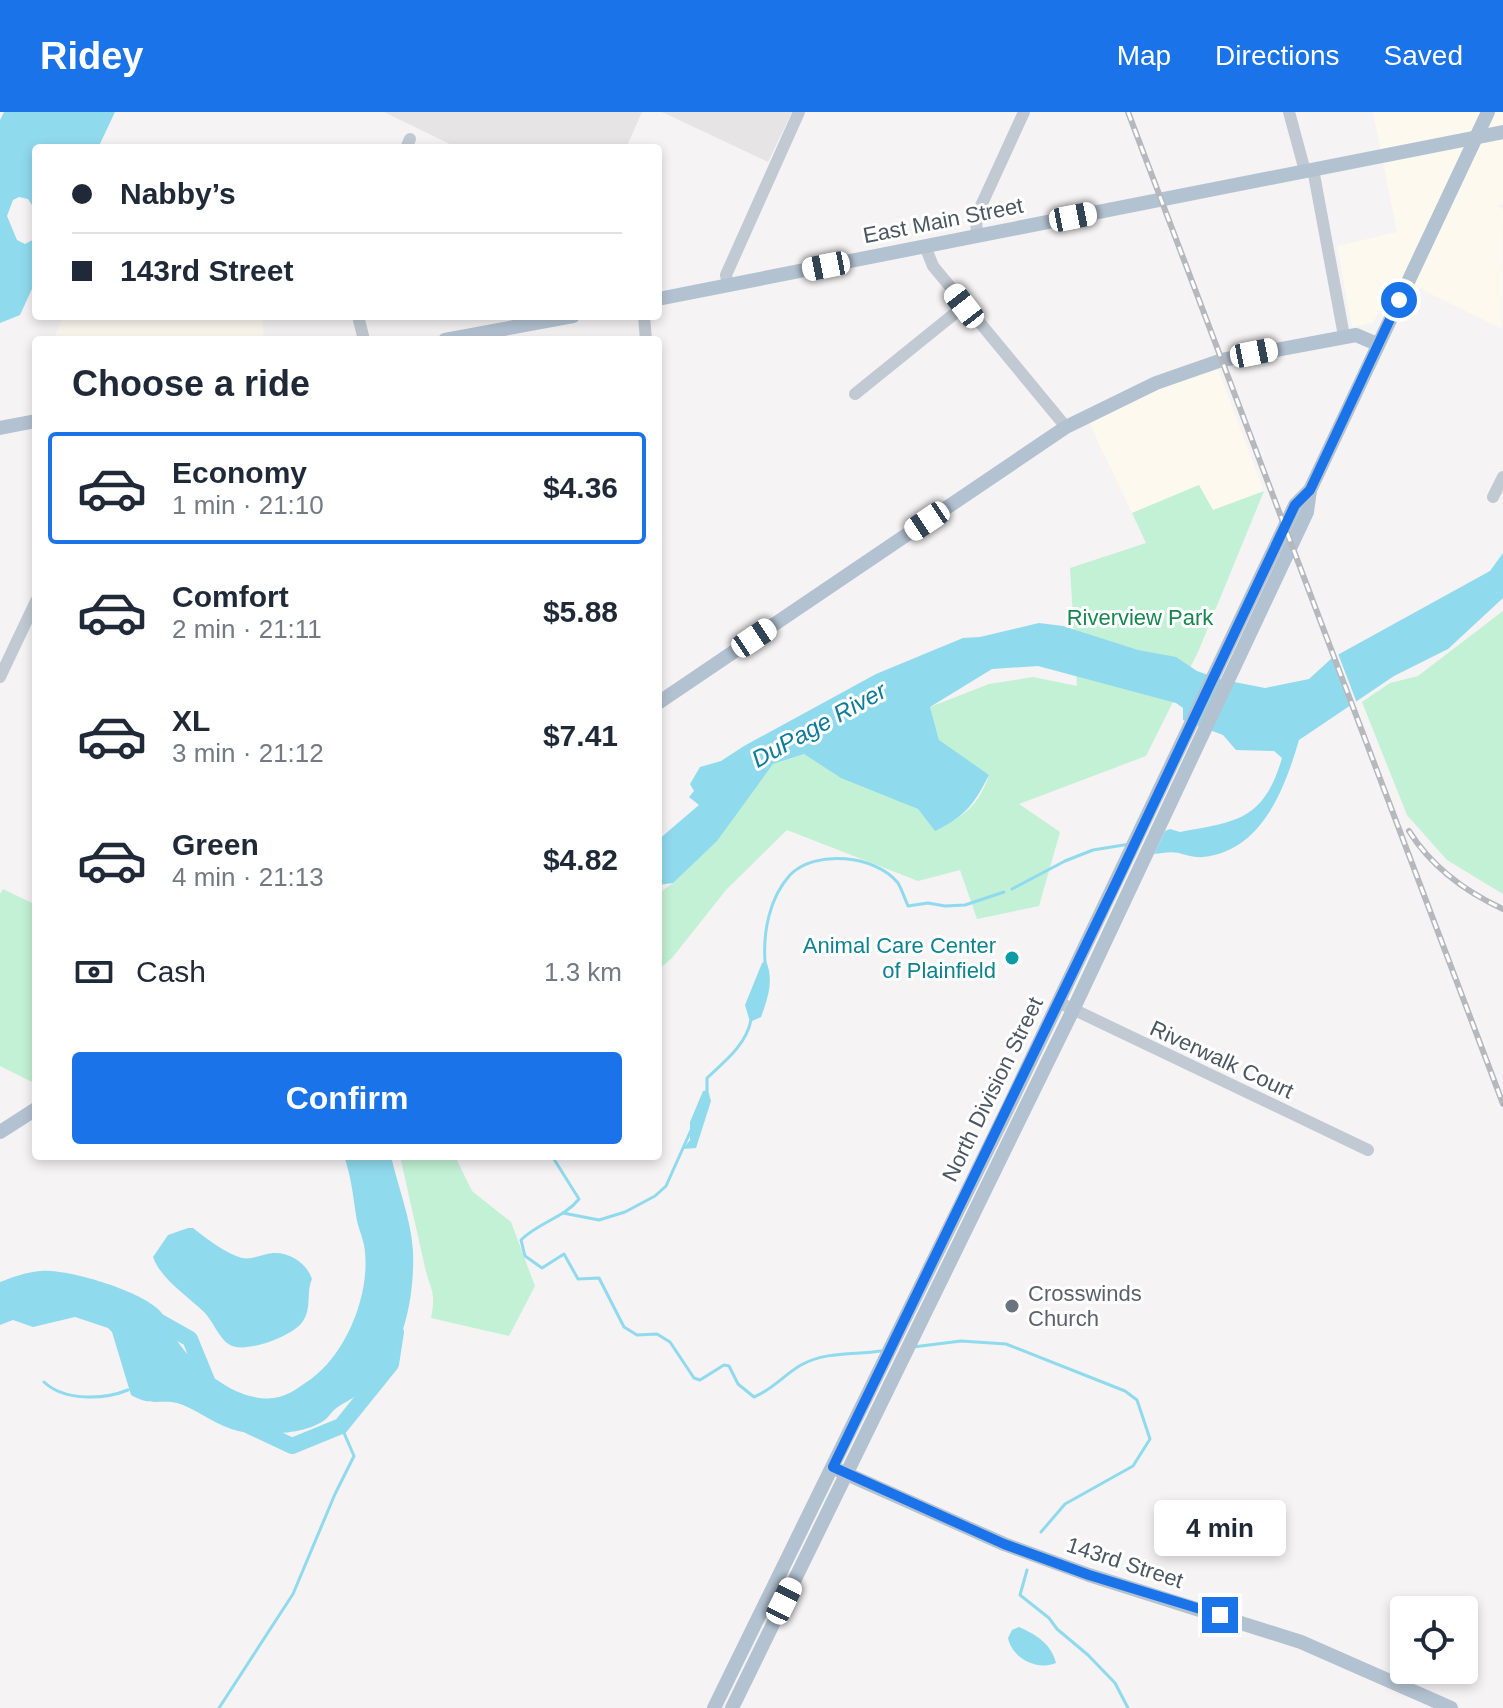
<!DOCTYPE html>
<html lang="en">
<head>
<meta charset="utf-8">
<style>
	:root { --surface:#fff; --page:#f6f6f7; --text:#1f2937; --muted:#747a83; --line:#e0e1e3; --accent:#1a73e8 }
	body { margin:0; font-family:Helvetica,sans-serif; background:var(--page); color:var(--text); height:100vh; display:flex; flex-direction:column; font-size:30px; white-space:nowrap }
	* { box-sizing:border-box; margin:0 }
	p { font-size:26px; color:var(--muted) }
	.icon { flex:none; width:44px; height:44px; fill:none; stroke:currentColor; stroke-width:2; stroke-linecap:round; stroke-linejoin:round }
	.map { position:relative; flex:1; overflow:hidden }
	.panel { position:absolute; left:32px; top:224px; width:630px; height:824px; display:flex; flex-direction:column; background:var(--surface); border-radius:8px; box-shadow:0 4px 12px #0003 }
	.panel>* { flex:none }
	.hud { position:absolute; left:32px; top:32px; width:630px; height:176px; border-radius:8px; box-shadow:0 4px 12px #0003; display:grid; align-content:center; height:176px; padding:0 40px; background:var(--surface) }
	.controls { position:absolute; left:1390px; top:1484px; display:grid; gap:16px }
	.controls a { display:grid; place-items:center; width:88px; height:88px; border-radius:8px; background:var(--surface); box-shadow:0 4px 12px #0003; font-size:40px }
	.end { position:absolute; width:36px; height:36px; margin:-18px; border:10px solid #1a73e8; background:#fff; box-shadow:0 0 0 4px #fff }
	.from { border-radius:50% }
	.bubble { position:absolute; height:56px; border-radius:8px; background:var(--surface); box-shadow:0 4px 12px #0003; font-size:26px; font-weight:600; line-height:56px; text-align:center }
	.car { position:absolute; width:24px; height:48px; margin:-24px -12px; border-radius:10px; box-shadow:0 0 6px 2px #0007; background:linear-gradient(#fff 24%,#345 0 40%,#fff 0 76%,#345 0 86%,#fff 0) }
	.hud b { display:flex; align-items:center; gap:28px; height:76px; font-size:30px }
	.hud b+b { border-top:2px solid var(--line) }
	.hud i { width:20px; height:20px; background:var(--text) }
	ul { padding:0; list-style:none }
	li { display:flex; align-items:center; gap:24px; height:112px; margin:0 16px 12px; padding:0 24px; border:4px solid transparent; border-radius:8px }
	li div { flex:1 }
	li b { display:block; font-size:30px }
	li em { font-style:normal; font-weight:600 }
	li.on { border-color:var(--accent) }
	li>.icon { width:72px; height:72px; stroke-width:1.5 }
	h2 { padding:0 40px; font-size:36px; line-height:96px }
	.pay { display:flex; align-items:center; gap:20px; height:88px; padding:0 40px; font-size:30px }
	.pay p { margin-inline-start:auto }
	.primary-button { display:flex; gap:16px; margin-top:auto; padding:16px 40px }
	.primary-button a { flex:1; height:92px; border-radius:8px; background:var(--accent); color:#fff; font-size:32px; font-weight:600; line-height:92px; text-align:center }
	header { display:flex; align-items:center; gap:48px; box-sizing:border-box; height:112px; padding:0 40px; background:var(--accent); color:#fff }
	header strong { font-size:38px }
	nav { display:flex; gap:44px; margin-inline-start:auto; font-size:28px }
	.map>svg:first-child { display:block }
	.commercial { fill:#fdf9ef }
	.education { fill:#e6e4e5 }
	.green { fill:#c3f1d5 }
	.water { fill:#90daee }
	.pier { fill:#f5f3f3 }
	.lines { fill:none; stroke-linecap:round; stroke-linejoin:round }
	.stream { stroke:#90daee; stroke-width:3 }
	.river { stroke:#90daee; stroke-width:16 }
	.minor { stroke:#c1cad2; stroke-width:12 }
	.major { stroke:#b3c2d1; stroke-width:14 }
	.rail-casing { stroke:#b5b8bd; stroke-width:6 }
	.rail { stroke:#fff; stroke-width:3; stroke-dasharray:9; stroke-linecap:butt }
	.route { stroke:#1a73e8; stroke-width:10 }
	.culture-dot { fill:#0f9aa8; stroke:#fff; stroke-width:3 }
	.worship-dot { fill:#6b7280; stroke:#fff; stroke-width:3 }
	.labels { text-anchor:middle; stroke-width:6; stroke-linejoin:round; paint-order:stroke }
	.street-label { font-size:22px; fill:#4a5661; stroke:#fff }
	.park-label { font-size:22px; fill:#17864f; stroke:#fff }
	.culture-label { font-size:22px; fill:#0d838f; stroke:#fff; text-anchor:end }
	.worship-label { font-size:22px; fill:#5b616d; stroke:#fff; text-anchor:start }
	.water-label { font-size:24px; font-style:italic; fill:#0c7c9b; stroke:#fff }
</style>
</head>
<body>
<header>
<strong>Ridey</strong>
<nav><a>Map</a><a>Directions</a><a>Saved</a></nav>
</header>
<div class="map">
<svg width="1503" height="1596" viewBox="0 0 1503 1596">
	<rect width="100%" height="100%" fill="#f5f3f3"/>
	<!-- commercial -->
	<g class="commercial">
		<polygon points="1373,0 1503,0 1503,92 1497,94 1503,97 1502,217 1396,165 1373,211 1352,215 1337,134 1397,120"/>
		<polygon points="64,204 262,204 264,228 53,228"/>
		<polygon points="1216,252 1264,379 1213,398 1198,373 1132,401 1088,309 1102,300"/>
	</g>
	<!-- education -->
	<g class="education">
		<polygon points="384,0 642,0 626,36 458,36"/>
		<polygon points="662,0 792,0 768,50"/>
	</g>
	<!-- green -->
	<g class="green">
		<path d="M1199,373L1213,398L1264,379L1198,540L1146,644L1019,692L1060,720L1039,794L977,807L960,758L918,769L787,718L726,778L672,846L658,858V782L673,771L726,715L773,652L804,642L918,697L935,718C964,705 979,693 989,663L950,639L939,628L930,595L989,572L1033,565L1077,574L1070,456L1146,431L1132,401Z"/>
		<polygon points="1503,499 1503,782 1447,748 1407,703 1362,590 1390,571 1418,564"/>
		<polygon points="3,777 36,793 36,972 0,954 0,782"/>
		<path d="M400,1044H455L472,1079L511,1110L535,1174L509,1224L431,1206C437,1177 429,1177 424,1151C416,1115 408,1080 400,1044Z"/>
	</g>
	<!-- water -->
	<g class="water">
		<polygon points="4,0 115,0 98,36 36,36 36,99 28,87 19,85 13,88 7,104 17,128 25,132 36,126 36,168 20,203 0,211 0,8"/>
		<path d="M1503,441V486L1448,537L1394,564L1299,628C1285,676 1262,739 1203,745C1194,746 1187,743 1179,741C1171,739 1162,741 1154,742L1165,719L1170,717L1180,720C1237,710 1264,708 1282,646L1274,639L1236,638L1223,623L1183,608V596L1176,591L1038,554L992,557L930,595L939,628L989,663C974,692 966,704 935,719L918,697L841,666L804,642L773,652L717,729L673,771L658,773V728L699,693L689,685L694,679L690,672L700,655L721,649L744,634L876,562L963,526L980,525L1039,511L1063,514L1138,538L1176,545L1197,559L1219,567L1265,576L1309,567L1332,546L1490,459Z"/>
		<path d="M766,849C774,868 768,886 761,905L750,910L745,893L762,851Z"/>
		<polygon points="708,978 711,989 696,1036 683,1037 690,1028 690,1010 703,979"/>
		<path d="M344,1044H391C398,1075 411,1107 413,1139C415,1188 402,1252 359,1282C351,1288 342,1291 334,1298C331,1301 329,1304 326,1307C306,1323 262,1324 238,1319C218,1314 202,1301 183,1293C162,1285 153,1296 131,1283L112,1220L108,1216L75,1205L33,1215L13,1208L0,1213V1170C13,1165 27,1160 41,1159C69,1157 141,1179 160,1199C168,1208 172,1221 178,1230C193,1252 225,1278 250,1284C278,1291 290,1282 311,1267C348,1240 372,1178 364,1133C362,1123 357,1113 356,1103C353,1083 351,1064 344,1044Z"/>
		<path d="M188,1116H193C207,1127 225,1141 242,1146C253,1148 262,1142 273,1141C291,1140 307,1152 312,1167C306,1180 312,1196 303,1209C294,1224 245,1242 230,1233C218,1226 213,1208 203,1199C186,1183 161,1167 153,1145L168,1123Z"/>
		<path d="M1019,1515C1037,1523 1051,1532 1056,1551C1037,1559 1012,1546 1008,1526L1012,1518Z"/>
	</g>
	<!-- pier -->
	<polygon class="pier" points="1337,539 1358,594 1352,598 1331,542"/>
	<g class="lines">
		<!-- stream -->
		<g class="stream">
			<polyline points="1012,777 1065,749 1093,738 1130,732"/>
			<path d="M765,850C763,821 769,786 790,763C815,737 876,743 898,771C902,778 905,787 908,794L928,791L945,794L965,793L1004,780"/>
			<path d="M707,979V966C725,949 746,933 751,908"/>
			<path d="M552,1044L579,1087C564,1106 539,1110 521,1128L525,1144L542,1156L564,1142L578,1167L599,1166L624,1215L637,1223L657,1222L670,1230L694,1266L700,1268L724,1253L729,1254L738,1272L754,1285C772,1278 785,1262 801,1253C826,1239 855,1243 881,1239"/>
			<polyline points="563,1101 599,1108 625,1100 655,1084 666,1074 692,1016"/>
			<polyline points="913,1235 961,1229 1006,1232 1125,1279 1137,1288 1150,1327 1133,1354 1065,1392 1041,1420"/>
			<path d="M44,1270C64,1289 103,1288 128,1278"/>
			<polyline points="1027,1458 1020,1483 1049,1506 1057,1517 1088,1543 1115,1571 1128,1596"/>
			<polyline points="219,1596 293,1482 335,1382 354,1344 341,1314"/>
		</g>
		<!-- river -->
		<g class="river">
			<polyline points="151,1205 190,1227 208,1271"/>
			<polyline points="241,1310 292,1334 341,1314 391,1252 396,1220"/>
		</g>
		<!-- minor -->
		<g class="minor">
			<polyline points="1289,0 1305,59"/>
			<polyline points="406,36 410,27"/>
			<polyline points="1313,57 1344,224"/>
			<polyline points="977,123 976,107 980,96 1024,0"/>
			<polyline points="925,134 933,154 1066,315"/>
			<polyline points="728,173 726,163 799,0"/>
			<polyline points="358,204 364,228"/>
			<polyline points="644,204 646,228"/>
			<polyline points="855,282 964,194"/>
			<polyline points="1493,385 1503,365"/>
			<polyline points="0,565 36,489"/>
			<polyline points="1058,890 1368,1038"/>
		</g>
		<!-- major -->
		<g class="major">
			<polyline points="658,187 1503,20"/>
			<polyline points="445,228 573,204"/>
			<polyline points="0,316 36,309"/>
			<polyline points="658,591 1066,315 1156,271 1222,248 1356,223 1377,232"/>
			<polyline points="0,1020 36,997"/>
			<polyline points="840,1359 1004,1432 1089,1463 1301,1530 1451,1596"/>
			<polyline points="714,1596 1008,996 1295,393 1310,378"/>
			<polyline points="732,1596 1073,898 1307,400 1310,378 1488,0"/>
		</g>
		<!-- rail casing -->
		<g class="rail-casing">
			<g id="rail">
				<polyline points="1128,0 1503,992"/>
				<path d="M1409,719C1431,754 1466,780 1503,797"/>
			</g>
		</g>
		<!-- rail -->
		<use href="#rail" class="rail"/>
	</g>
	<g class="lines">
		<!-- route -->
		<polyline class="route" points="1220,1503 1089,1463 1004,1432 833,1355 1116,771 1295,393 1310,378 1399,188"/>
	</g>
	<!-- markers -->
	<circle class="culture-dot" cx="1012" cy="846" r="8"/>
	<circle class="worship-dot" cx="1012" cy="1194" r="8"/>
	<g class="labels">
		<!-- street labels -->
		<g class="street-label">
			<text transform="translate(943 108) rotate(-11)" y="8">East Main Street</text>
			<text transform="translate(1222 947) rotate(25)" y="8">Riverwalk Court</text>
			<text transform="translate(992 977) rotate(-64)" y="8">North Division Street</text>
			<text transform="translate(1125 1450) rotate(18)" y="8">143rd Street</text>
		</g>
		<!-- park labels -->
		<g class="park-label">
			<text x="1140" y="513">Riverview Park</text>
		</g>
		<!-- culture labels -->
		<g class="culture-label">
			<text x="996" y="841">Animal Care Center<tspan x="996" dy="25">of Plainfield</tspan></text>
		</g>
		<!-- worship labels -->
		<g class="worship-label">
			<text x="1028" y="1189">Crosswinds<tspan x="1028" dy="25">Church</tspan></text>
		</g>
		<!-- water labels -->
		<g class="water-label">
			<text transform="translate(819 613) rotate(-29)" y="8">DuPage River</text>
		</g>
	</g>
</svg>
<div class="controls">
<a><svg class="icon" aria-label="locate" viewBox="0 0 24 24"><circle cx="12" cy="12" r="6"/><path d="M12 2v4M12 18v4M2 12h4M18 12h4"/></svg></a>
</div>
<i class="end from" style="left:1399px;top:188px"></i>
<i class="end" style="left:1220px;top:1503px"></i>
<div class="bubble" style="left:1154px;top:1388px;width:132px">4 min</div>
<i class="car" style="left:1073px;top:105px;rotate:79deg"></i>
<i class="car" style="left:826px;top:154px;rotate:259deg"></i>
<i class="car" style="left:964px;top:194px;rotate:322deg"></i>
<i class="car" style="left:1254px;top:241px;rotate:79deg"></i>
<i class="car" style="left:927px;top:409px;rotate:236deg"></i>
<i class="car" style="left:754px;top:526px;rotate:56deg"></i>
<i class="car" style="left:784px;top:1489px;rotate:26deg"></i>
<div class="hud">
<b><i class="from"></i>Nabby’s</b>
<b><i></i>143rd Street</b>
</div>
<section class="panel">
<h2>Choose a ride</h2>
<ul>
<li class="on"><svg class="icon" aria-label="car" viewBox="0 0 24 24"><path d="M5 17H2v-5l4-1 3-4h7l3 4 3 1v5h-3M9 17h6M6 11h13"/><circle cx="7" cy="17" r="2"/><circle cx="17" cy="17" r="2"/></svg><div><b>Economy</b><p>1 min · 21:10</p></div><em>$4.36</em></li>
<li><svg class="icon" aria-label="car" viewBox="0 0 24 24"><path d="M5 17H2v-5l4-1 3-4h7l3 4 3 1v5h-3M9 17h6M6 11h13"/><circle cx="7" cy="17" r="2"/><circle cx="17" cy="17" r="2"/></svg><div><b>Comfort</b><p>2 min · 21:11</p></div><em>$5.88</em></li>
<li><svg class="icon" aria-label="car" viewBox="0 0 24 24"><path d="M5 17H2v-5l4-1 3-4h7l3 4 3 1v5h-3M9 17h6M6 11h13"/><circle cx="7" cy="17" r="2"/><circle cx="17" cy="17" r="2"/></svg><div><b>XL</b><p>3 min · 21:12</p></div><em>$7.41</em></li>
<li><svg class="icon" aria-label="car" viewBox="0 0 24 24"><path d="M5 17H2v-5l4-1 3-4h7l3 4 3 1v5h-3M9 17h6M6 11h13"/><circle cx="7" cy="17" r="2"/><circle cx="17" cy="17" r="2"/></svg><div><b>Green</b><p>4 min · 21:13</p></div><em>$4.82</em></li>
</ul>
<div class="pay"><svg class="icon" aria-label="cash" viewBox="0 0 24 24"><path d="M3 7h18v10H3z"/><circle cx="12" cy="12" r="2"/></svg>Cash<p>1.3 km</p></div>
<div class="primary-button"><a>Confirm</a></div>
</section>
</div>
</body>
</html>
